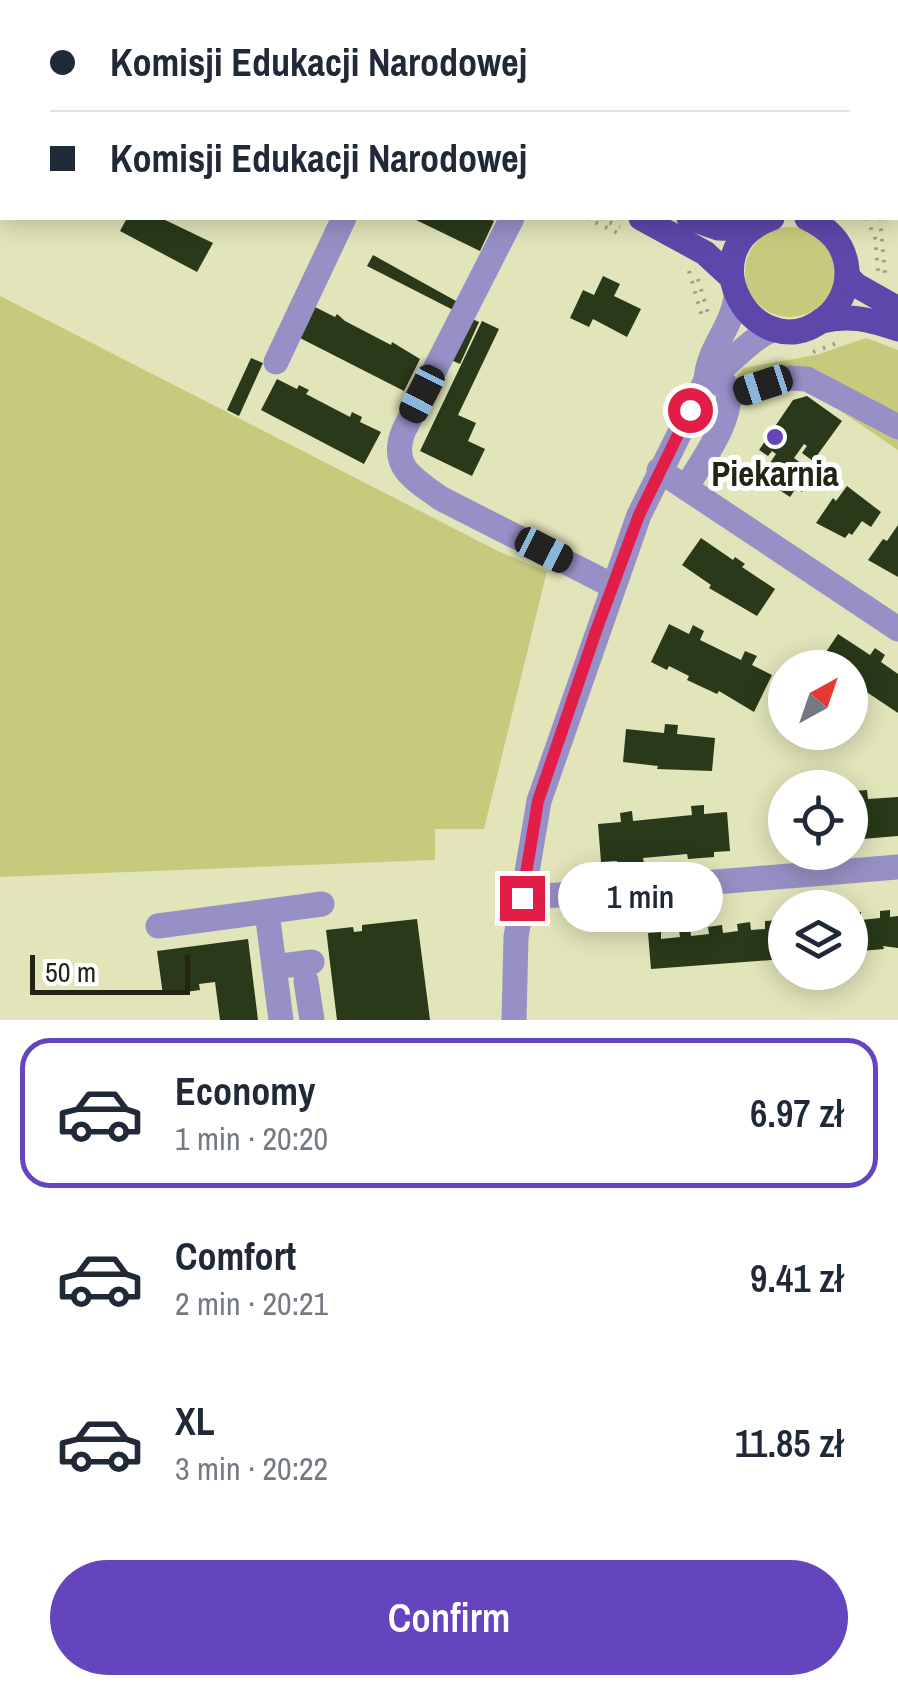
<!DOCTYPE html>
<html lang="en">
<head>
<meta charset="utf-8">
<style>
	:root { --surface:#fff; --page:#f2f2f3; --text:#1f2937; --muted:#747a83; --line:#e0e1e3; --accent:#6545be }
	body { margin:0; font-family:"Archivo Narrow",sans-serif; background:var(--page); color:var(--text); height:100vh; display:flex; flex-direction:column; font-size:38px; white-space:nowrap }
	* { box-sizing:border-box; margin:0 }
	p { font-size:32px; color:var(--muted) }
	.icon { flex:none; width:55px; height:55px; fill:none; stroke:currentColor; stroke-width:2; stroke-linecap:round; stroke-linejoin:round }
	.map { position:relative; height:1020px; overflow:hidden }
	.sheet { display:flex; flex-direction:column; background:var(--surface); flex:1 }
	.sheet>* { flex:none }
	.guide { position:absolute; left:0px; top:0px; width:900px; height:220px; box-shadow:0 5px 25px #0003; display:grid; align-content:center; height:220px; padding:0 50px; background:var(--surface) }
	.needle { width:65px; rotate:40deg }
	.controls { position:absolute; left:768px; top:650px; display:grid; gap:20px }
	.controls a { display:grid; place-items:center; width:100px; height:100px; border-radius:50%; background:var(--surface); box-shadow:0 5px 25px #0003; font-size:50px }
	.scale { position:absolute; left:30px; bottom:25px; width:160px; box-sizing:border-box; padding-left:10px; border:5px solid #232414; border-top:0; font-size:28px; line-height:35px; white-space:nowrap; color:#232414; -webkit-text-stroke:8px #fff; paint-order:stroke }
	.end { position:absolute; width:45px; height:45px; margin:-22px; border:12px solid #e11d48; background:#fff; box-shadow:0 0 0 5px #fff }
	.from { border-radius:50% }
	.bubble { position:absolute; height:70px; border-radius:35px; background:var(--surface); box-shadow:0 5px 25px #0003; font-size:32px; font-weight:600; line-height:70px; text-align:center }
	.car { position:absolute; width:30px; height:60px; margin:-30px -15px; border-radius:12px; box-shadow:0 0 8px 2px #0007; background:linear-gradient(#222 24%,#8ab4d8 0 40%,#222 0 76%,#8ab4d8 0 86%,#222 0) }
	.guide b { display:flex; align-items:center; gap:35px; height:95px; font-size:38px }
	.guide b+b { border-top:2px solid var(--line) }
	.guide i { width:25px; height:25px; background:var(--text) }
	ul { padding:18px 0 0; list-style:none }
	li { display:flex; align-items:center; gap:30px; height:150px; margin:0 20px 15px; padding:0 30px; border:5px solid transparent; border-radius:30px }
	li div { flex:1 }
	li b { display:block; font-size:38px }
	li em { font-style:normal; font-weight:600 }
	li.current { border-color:var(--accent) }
	li>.icon { width:90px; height:90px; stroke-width:1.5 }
	.button { display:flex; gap:20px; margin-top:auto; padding:20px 50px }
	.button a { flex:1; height:115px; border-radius:60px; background:var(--accent); color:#fff; font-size:40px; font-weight:600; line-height:115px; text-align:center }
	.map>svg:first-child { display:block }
	.green { fill:#c7ca7d }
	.building { fill:#293919 }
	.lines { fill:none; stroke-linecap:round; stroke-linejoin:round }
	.path { stroke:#9ea07f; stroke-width:4; stroke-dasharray:2.5 8; stroke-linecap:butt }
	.minor { stroke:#9790c6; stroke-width:25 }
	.major { stroke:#5e47aa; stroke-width:25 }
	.route { stroke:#e11d48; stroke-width:12 }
	.poi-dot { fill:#6545be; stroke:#fff; stroke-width:4 }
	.labels { text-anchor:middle; stroke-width:10; stroke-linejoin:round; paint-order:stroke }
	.poi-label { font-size:35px; font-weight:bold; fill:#232414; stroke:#fff }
</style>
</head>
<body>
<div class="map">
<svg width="898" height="1020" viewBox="0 0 898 1020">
	<rect width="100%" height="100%" fill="#e2e4ba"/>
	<!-- green -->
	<g class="green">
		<circle cx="790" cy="272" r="45"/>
		<polygon points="0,296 500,552 547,571 484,829 435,829 435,860 0,877"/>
		<polygon points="866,338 898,350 898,450 811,391 732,383 743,368 816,355"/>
	</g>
	<!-- building -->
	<g class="building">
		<polygon points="127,218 161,218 213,243 197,272 120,231"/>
		<polygon points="412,218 487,218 494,221 480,251"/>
		<polygon points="373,255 465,306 461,314 367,266"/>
		<polygon points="603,276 620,284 614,296 641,309 627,337 593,319 589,327 570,318 583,290 594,295"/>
		<polygon points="315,307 335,317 337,314 345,321 391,345 392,342 420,359 404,391 300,338"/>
		<polygon points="470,318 479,322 460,364 451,360"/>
		<polygon points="482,321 499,329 458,415 476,423 468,441 485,449 472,476 420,451"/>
		<polygon points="251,358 263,363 239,416 227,410"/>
		<polygon points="277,379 297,389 299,385 309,390 306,394 350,417 352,412 362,417 360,422 381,432 364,464 261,410"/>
		<polygon points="807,396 842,421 813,461 802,453 807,446 804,444 794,458 806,467 802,472 811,478 802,492 796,488 790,497 775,487 772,491 758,481 776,454 772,451 768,456 759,450 793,400"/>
		<polygon points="847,486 881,512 871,527 862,521 852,535 849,533 845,538 816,523 833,498 836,501"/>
		<polygon points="898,525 898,577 868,560 883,539 887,541"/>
		<polygon points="701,538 733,560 735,557 745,564 742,567 775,589 757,616 709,588 711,585 682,565"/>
		<polygon points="669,624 689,634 693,625 704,631 700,640 741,660 745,651 757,656 752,665 772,675 754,712 719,691 717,694 687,680 689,676 669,666 667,670 651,662"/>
		<polygon points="838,634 870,655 875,648 885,655 881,662 898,674 898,713 865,691 861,698 850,691 850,668 830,668 820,661"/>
		<polygon points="665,724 678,725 677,734 715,738 712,771 657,769 658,766 623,762 626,729 664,733"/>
		<polygon points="867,790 868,799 898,797 898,836 850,840 850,801 855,801 854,791"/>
		<polygon points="704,805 704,814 727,812 730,851 714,852 714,857 688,859 687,854 643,858 644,863 618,865 617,861 601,862 598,824 621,822 620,813 632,811 633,821 692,815 691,806"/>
		<polygon points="773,807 785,807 785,846 777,847"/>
		<polygon points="890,910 890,917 898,916 898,948 883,946 884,949 850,952 851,913 861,912 861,920 880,918 880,911"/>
		<polygon points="417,919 430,1020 337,1020 326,930 353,927 354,932 362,931 362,925"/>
		<polygon points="780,920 780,927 785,926 785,959 651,969 648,933 661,932 661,939 680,937 679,930 690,929 691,936 709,934 708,927 722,925 723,933 738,931 737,924 750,922 751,930 765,929 765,921"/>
		<polygon points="248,939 258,1020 220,1020 215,982 199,984 200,990 163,995 157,951"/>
	</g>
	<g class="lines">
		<!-- path -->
		<g class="path">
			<polyline points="306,0 311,2"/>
			<polyline points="898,141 898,140"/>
			<polyline points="898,177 898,176"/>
			<polyline points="586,218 624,236"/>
			<polyline points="600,218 620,227"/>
			<polyline points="866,218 875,237 878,271"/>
			<polyline points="880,218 885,274"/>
			<polyline points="689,271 703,320"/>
			<polyline points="698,279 708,313"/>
			<polyline points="813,352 837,343"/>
		</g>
		<!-- minor -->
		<g class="minor">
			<polyline points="156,0 161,2"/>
			<polyline points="895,0 896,2"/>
			<path d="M512,218L404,430C389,466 413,478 440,498L613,586"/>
			<polyline points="276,362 344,218"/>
			<path d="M706,380C731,365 747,340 774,329"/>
			<polyline points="731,395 790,378 807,379 898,427"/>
			<polyline points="659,470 898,629"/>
			<path d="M686,488C700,463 739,413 726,385L720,384"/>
			<polyline points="521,898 898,867"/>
			<polyline points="267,912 281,1020"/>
			<polyline points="158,926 322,904"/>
			<polyline points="274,967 312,962"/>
			<polyline points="306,981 312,1020"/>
			<path d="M514,1020L516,937L539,801L639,515L706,380C708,348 732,328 736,297"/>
		</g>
		<!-- major -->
		<g class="major">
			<polyline points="207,0 212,2"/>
			<polyline points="898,17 898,16"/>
			<polyline points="898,99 898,98"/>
			<polyline points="641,218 705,253 731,277"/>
			<polyline points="689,218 718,228 751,229"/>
			<path d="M772,218C684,250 757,373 825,318C839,307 848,289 847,270C845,244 830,229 807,218"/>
			<polyline points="847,276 856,285 898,309"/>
			<path d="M821,321C850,314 871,320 898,329"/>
		</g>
	</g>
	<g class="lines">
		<!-- route -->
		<polyline class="route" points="522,898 538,801 596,631 639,515 690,410"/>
	</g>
	<!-- markers -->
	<circle class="poi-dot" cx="775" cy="437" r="10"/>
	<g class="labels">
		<!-- poi labels -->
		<g class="poi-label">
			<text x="775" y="486">Piekarnia</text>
		</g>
	</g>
</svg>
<div class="controls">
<a><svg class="needle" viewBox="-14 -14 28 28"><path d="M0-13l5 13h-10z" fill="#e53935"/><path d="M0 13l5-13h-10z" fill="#747a83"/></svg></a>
<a><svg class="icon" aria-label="locate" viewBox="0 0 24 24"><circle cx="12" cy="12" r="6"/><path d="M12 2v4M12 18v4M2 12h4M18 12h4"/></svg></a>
<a><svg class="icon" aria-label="layers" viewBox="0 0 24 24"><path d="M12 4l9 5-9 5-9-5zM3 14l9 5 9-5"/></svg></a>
</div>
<div class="scale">50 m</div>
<i class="end from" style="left:690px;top:410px"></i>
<i class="end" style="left:522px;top:898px"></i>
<div class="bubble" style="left:558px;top:862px;width:165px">1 min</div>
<i class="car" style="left:763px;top:385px;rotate:252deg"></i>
<i class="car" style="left:422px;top:394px;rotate:207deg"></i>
<i class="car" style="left:544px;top:550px;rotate:117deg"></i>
<div class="guide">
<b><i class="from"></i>Komisji Edukacji Narodowej</b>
<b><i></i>Komisji Edukacji Narodowej</b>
</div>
</div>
<section class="sheet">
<ul>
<li class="current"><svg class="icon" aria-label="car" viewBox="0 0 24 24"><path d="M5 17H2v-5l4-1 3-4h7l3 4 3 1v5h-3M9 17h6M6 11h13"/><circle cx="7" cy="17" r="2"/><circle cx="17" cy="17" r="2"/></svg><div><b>Economy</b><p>1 min · 20:20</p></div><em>6.97 zł</em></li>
<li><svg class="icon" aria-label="car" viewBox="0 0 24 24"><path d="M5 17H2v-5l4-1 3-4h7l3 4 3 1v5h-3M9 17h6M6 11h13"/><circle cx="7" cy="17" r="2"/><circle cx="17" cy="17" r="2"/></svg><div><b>Comfort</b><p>2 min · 20:21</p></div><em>9.41 zł</em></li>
<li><svg class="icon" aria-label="car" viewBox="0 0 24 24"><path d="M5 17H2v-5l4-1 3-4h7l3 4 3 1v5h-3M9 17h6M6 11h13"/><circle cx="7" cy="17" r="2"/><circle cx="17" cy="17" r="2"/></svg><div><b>XL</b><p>3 min · 20:22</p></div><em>11.85 zł</em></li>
</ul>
<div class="button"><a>Confirm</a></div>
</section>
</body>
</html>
